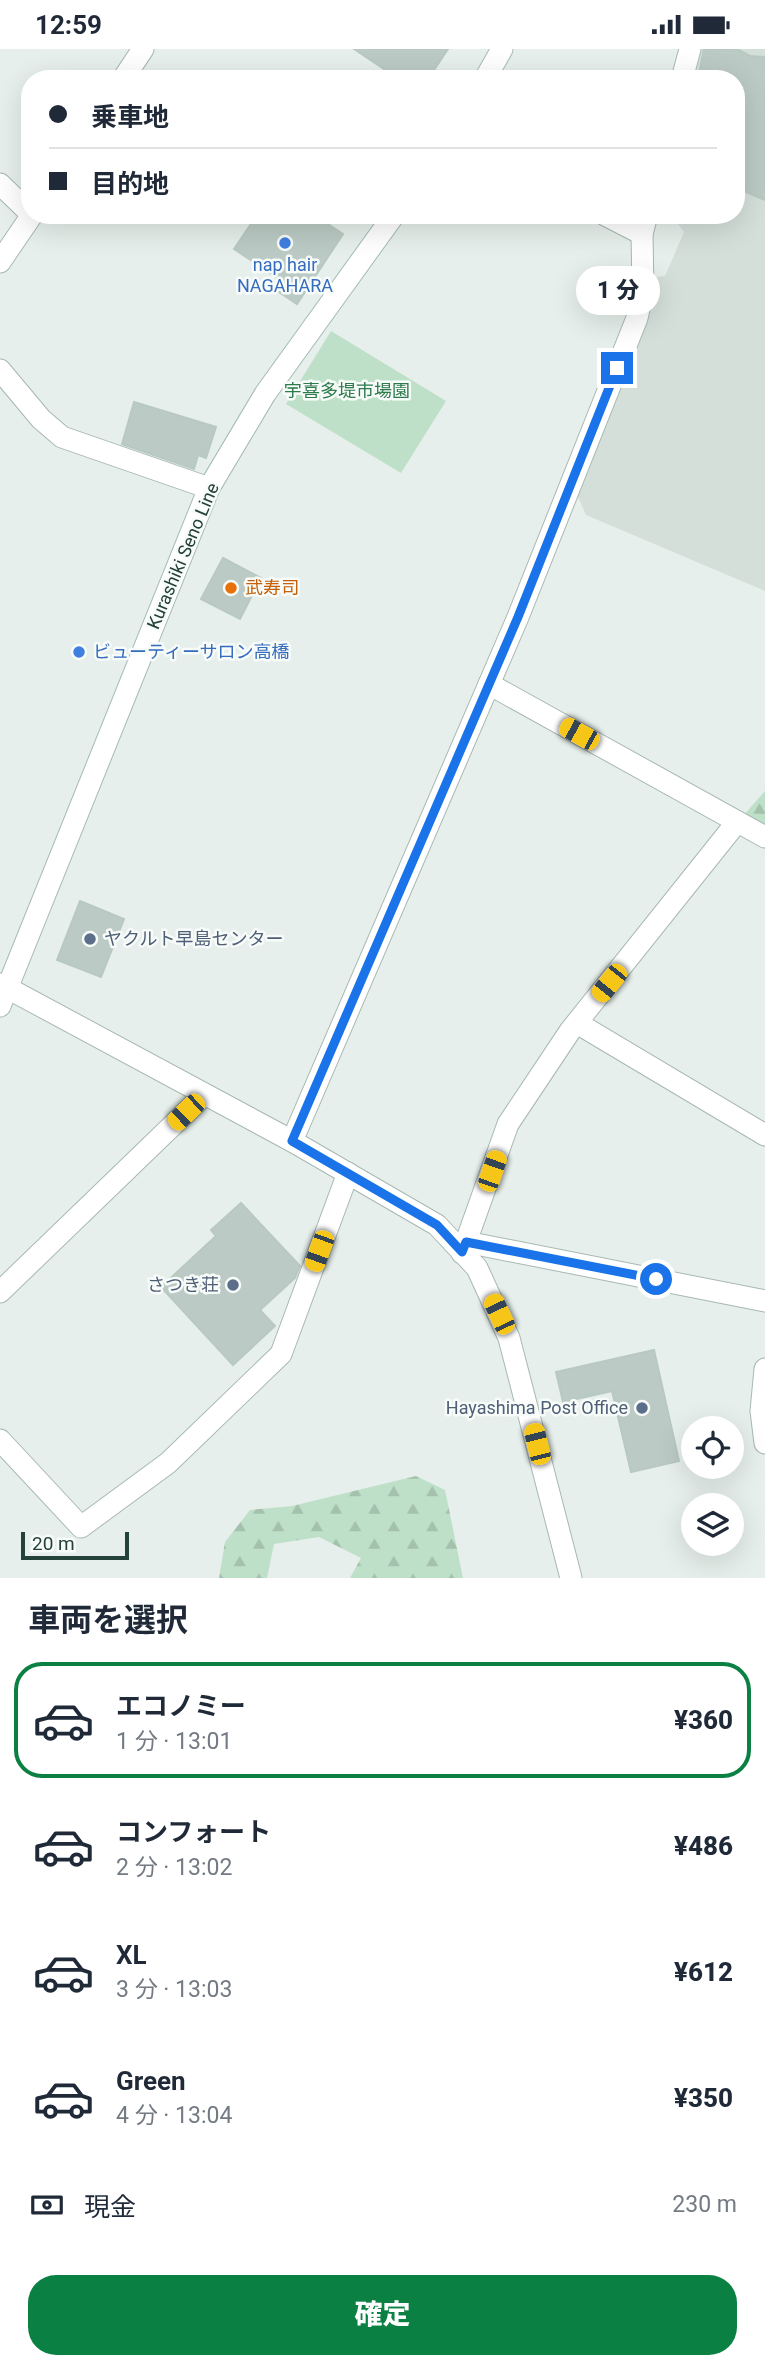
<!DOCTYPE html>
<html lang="ja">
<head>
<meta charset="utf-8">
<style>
	:root { --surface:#fff; --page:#f6f6f7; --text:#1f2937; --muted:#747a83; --line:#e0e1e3; --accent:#0b8043 }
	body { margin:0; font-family:Roboto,"Noto Sans JP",sans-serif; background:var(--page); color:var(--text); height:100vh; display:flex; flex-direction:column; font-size:26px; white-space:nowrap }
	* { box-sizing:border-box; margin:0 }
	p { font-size:23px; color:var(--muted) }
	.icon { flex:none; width:38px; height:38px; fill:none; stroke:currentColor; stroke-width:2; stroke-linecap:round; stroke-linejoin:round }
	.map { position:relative; height:1529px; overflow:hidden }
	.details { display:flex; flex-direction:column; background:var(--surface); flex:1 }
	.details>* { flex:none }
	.banner { position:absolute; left:21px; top:21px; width:724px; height:154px; border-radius:28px; box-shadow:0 7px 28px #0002; display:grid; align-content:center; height:154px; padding:0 28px; background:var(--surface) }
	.buttons { position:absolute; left:681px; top:1367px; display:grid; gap:14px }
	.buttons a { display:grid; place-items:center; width:63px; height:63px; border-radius:50%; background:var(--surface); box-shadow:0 7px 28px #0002; font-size:35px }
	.scale { position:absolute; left:21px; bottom:18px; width:108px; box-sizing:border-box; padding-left:7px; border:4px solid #24423a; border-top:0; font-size:19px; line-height:24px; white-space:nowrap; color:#24423a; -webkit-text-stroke:5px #f7fbf9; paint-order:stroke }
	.end { position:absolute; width:32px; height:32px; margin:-16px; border:9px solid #1a73e8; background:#fff; box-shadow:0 0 0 4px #fff }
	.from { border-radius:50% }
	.bubble { position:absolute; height:49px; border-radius:24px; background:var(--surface); box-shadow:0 7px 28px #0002; font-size:23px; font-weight:800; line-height:49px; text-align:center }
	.car { position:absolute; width:21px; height:42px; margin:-21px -10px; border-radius:9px; box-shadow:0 0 5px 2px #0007; background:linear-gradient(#f5c518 24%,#345 0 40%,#f5c518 0 76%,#345 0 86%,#f5c518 0) }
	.banner b { display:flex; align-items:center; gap:24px; height:66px; font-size:26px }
	.banner b+b { border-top:2px solid var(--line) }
	.banner i { width:18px; height:18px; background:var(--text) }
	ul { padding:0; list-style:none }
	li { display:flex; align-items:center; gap:21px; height:116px; margin:0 14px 10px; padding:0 14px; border:4px solid transparent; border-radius:28px }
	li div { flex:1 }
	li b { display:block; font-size:26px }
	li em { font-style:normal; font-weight:800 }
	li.active { border-color:var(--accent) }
	li>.icon { width:63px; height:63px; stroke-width:1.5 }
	h2 { padding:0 28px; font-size:32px; line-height:84px }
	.pay { display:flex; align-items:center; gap:18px; height:77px; padding:0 28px; font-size:26px }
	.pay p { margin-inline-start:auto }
	.cta { display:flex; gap:14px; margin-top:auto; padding:14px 28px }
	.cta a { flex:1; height:80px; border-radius:28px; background:var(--accent); color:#fff; font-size:28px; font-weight:800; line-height:80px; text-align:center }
	.status { display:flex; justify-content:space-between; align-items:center; height:49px; padding:0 35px; background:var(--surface); direction:ltr }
	.status svg { height:19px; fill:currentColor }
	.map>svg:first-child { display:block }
	.built { fill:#d4dfda }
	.forest { fill:url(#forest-firs) }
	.garden { fill:#bfe0c8 }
	.building { fill:#bbcac4; stroke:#b8c9c2; stroke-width:2 }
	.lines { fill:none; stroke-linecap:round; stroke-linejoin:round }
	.street-casing { stroke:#a8b8b2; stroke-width:23 }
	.secondary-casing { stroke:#a4bbb3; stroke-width:23 }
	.street { stroke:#fff; stroke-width:21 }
	.secondary { stroke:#fff; stroke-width:21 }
	.route { stroke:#1a73e8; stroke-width:9 }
	.shop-dot { fill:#3f7fe0; stroke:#f7fbf9; stroke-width:2.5 }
	.food-dot { fill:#e8710a; stroke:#f7fbf9; stroke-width:2.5 }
	.service-dot { fill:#5c6f8a; stroke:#f7fbf9; stroke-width:2.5 }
	.labels { text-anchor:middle; stroke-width:5; stroke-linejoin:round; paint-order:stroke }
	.shop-label { font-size:18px; fill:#366cbe; stroke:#f7fbf9 }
	.park-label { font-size:18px; fill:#2d7a4b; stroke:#f7fbf9 }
	.street-label { font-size:18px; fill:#24423a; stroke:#f7fbf9 }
	.food-label { font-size:18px; fill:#c56008; stroke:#f7fbf9; text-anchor:start }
	.service-label { font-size:18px; fill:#4e5e75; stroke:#f7fbf9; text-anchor:end }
</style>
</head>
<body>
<div class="status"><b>12:59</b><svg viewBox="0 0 49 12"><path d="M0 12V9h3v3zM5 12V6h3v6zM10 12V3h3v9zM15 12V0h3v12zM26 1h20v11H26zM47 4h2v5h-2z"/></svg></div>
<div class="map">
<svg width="765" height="1529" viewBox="0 0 765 1529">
	<defs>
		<pattern id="forest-firs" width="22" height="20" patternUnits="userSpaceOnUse" patternTransform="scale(1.75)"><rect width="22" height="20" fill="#bfe0c8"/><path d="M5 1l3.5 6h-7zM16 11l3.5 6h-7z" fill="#a4c1ad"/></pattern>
	</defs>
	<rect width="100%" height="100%" fill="#e6efeb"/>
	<!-- built -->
	<polygon class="built" points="701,0 765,0 765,542 586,466 576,443 650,259 656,228 665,227 684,183 671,166 737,166 737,30 695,30"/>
	<!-- forest -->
	<g class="forest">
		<polygon points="765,742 765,780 742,768"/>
		<polygon points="416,1427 445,1441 463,1529 350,1529 361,1509 319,1488 274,1495 267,1529 219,1529 225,1493 250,1461 292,1457"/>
	</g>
	<!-- garden -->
	<polygon class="garden" points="331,282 446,352 401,424 286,355"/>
	<!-- building -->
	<g class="building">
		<polygon points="354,0 448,0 428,30 399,30"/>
		<polygon points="704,0 737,0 750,7 765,8 765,151 737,139 737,30 698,30"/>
		<polygon points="257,166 314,166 343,185 297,255 273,239 279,230 234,200"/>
		<polygon points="134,353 216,378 206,409 198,406 194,420 122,395"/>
		<polygon points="223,509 261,529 240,570 201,550"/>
		<polygon points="80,852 124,870 101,928 57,911"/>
		<polygon points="241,1154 300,1217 295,1229 260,1261 275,1277 233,1316 161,1238 216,1187 211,1181"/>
		<polygon points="654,1301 679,1412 631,1423 612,1342 563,1353 556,1323"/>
	</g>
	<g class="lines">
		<!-- street casing -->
		<g class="street-casing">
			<g id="street">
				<polyline points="123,30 143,0"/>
				<polyline points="682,30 690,0"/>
				<polyline points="0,135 30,164"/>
				<polyline points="605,166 642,185"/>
				<polyline points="0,213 32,166"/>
				<polyline points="0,321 41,370 62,388 209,439"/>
				<polyline points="489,635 765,788"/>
				<polyline points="0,935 292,1092 437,1176 477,1219 509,1289 571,1529"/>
				<polyline points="577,974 765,1086"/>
				<polyline points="292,1092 518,568 637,269 643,243 642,185 647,166"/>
				<polyline points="466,1193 765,1252"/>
				<polyline points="462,1204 508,1075 570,982 737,773"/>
				<polyline points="0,1243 204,1046"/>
				<polyline points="765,1320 761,1362 765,1394"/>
				<polyline points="0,1391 81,1478 168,1414 281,1305 348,1124"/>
			</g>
		</g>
		<!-- secondary casing -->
		<g class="secondary-casing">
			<g id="secondary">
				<polyline points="485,30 502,0"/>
				<polyline points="0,957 209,439 265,345 394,166"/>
			</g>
		</g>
		<!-- street -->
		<use href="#street" class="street"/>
		<!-- secondary -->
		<use href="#secondary" class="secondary"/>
	</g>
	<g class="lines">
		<!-- route -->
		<polyline class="route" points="617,319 518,568 292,1092 437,1176 462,1203 466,1193 656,1230"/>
	</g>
	<!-- markers -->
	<g class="shop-dot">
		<circle cx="285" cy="194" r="7"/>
		<circle cx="79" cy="603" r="7"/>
	</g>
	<circle class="food-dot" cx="231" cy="539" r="7"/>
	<g class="service-dot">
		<circle cx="90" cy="890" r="7"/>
		<circle cx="233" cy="1236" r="7"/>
		<circle cx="642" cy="1359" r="7"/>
	</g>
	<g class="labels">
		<!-- shop labels -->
		<g class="shop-label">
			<text x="285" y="222">nap hair<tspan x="285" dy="21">NAGAHARA</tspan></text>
			<text x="93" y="609" text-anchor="start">ビューティーサロン高橋</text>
		</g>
		<!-- park labels -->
		<g class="park-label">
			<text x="347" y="348">宇喜多堤市場園</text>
		</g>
		<!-- street labels -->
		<g class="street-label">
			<text transform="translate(183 507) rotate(-67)" y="6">Kurashiki Seno Line</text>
		</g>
		<!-- food labels -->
		<g class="food-label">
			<text x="245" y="545">武寿司</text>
		</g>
		<!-- service labels -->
		<g class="service-label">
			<text x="104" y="896" text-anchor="start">ヤクルト早島センター</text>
			<text x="219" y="1242">さつき荘</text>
			<text x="628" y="1365">Hayashima Post Office</text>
		</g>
	</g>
</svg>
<div class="buttons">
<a><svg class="icon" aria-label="locate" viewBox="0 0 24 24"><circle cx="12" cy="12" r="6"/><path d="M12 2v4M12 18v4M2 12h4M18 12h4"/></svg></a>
<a><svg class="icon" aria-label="layers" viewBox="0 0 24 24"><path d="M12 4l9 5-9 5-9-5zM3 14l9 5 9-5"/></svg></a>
</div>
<div class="scale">20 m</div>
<i class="end from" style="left:656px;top:1230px"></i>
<i class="end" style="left:617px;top:319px"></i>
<div class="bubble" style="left:576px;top:217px;width:84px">1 分</div>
<i class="car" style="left:579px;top:685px;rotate:299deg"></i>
<i class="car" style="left:609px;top:934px;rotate:219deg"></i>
<i class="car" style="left:186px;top:1063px;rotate:226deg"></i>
<i class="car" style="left:492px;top:1122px;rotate:19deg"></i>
<i class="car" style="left:319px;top:1202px;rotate:200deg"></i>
<i class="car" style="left:499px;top:1265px;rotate:335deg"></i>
<i class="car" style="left:537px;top:1395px;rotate:346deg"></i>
<div class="banner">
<b><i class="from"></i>乗車地</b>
<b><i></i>目的地</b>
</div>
</div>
<section class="details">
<h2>車両を選択</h2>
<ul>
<li class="active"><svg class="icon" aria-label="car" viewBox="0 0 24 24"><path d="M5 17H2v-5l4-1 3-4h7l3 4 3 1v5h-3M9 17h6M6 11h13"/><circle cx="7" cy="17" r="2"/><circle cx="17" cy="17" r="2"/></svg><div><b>エコノミー</b><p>1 分 · 13:01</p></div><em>¥360</em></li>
<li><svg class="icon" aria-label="car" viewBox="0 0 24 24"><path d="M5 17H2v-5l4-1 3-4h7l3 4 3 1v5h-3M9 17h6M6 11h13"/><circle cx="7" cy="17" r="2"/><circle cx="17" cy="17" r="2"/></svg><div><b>コンフォート</b><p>2 分 · 13:02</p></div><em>¥486</em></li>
<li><svg class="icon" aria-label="car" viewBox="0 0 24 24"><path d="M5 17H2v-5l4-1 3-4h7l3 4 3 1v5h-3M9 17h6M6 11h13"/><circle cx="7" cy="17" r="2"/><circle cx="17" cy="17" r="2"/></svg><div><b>XL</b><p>3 分 · 13:03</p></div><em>¥612</em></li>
<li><svg class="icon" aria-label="car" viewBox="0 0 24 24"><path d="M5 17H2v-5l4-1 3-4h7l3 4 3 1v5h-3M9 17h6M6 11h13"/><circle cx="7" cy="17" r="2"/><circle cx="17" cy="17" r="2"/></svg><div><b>Green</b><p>4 分 · 13:04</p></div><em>¥350</em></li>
</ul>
<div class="pay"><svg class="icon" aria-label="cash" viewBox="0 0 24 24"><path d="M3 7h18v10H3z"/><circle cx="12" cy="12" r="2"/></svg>現金<p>230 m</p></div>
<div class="cta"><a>確定</a></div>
</section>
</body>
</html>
